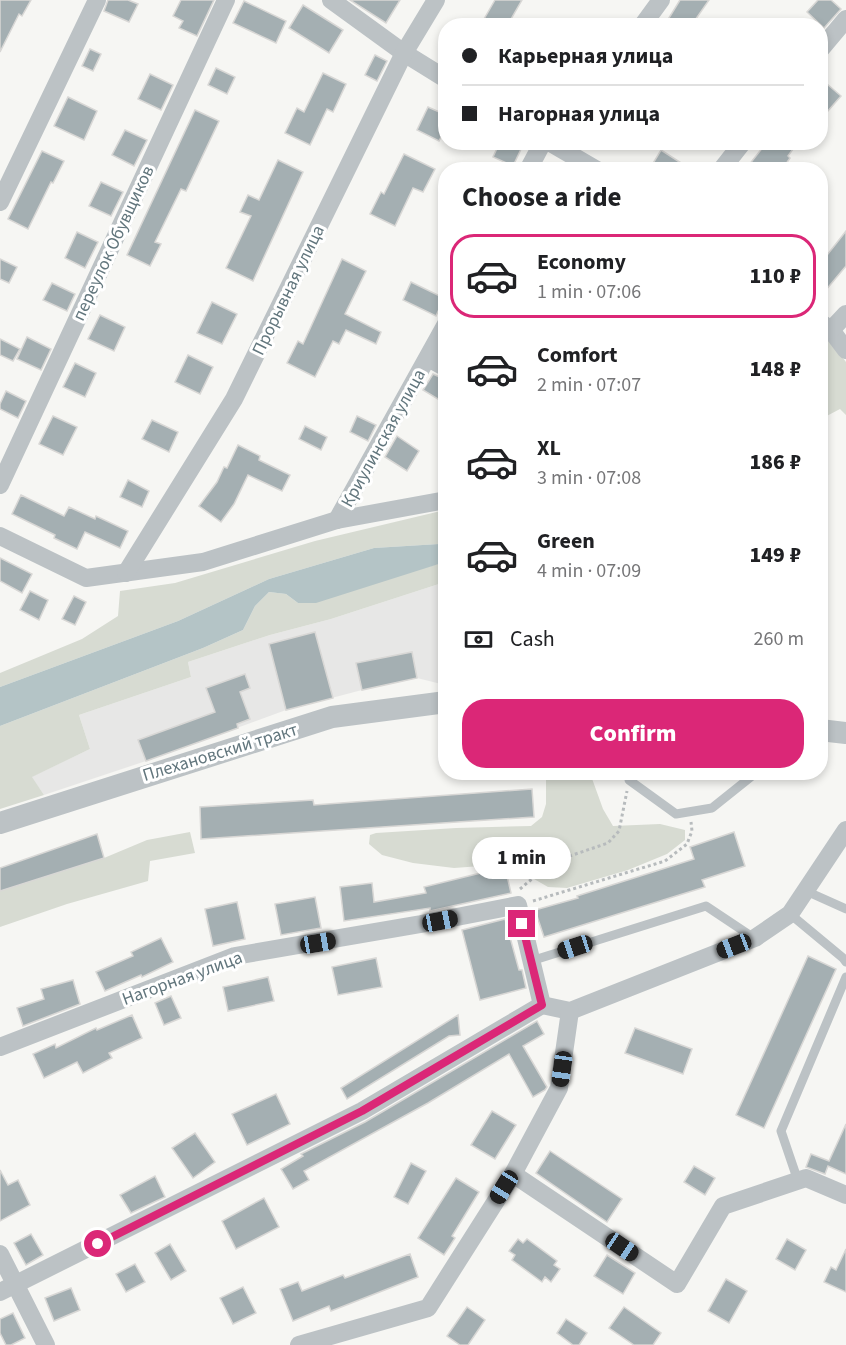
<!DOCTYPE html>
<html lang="en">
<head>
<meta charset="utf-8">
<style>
	:root { --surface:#fff; --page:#f2f2f2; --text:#202124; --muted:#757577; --line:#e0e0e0; --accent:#db2777 }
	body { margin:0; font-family:"Source Sans 3",sans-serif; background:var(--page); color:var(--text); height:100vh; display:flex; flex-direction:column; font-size:22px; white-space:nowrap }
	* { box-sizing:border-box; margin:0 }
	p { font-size:20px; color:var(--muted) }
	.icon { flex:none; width:33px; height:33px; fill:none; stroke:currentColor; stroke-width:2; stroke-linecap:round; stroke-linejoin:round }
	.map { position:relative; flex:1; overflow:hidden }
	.sheet { position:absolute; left:438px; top:162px; width:390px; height:618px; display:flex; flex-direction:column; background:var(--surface); border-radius:24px; box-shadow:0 3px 9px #0003 }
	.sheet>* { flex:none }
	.banner { position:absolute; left:438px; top:18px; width:390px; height:132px; border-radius:24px; box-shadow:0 3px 9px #0003; display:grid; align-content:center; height:132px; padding:0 24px; background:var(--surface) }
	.end { position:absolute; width:27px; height:27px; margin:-14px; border:8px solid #db2777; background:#fff; box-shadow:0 0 0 3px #fff }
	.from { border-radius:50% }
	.bubble { position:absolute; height:42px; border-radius:21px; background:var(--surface); box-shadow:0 3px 9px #0003; font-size:20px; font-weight:800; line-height:42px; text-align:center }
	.car { position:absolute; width:18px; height:36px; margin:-18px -9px; border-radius:8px; box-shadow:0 0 4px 2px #0007; background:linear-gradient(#222 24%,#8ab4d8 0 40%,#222 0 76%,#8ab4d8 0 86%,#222 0) }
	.banner b { display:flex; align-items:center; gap:21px; height:57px; font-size:22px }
	.banner b+b { border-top:2px solid var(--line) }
	.banner i { width:15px; height:15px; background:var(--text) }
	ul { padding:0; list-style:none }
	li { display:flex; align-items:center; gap:18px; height:84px; margin:0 12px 9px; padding:0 12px; border:3px solid transparent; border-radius:24px }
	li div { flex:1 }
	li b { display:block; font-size:22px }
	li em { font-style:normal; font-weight:800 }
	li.on { border-color:var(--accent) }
	li>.icon { width:54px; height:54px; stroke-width:1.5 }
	h2 { padding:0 24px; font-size:27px; line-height:72px }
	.pay { display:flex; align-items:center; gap:15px; height:66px; padding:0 24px; font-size:22px }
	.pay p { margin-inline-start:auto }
	.action { display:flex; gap:12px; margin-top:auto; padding:12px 24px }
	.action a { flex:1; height:69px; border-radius:24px; background:var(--accent); color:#fff; font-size:24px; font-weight:800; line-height:69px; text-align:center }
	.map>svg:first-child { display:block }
	.built { fill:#e7e7e6 }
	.green { fill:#d7dbd2 }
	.water { fill:#b4c4c6 }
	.building { fill:#a4afb2; stroke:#d8d7d5; stroke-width:1.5 }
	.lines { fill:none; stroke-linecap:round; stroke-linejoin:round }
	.path { stroke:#b7bbbd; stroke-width:3; stroke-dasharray:3 3; stroke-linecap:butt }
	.service { stroke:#bcc2c5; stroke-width:9 }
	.minor { stroke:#bcc2c5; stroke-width:18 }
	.tertiary { stroke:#bcc2c5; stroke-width:22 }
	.route { stroke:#db2777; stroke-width:8 }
	.labels { text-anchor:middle; stroke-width:6; stroke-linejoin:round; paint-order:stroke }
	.street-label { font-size:18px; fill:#62767d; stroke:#fff }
</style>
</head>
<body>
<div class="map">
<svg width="846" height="1345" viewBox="0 0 846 1345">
	<rect width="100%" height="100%" fill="#f6f6f3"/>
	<!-- built -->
	<polygon class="built" points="445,582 445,685 417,678 362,690 286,710 146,761 44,795 31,777 90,749 79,715 191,677 188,662 270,635 331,619"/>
	<!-- green -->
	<g class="green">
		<polygon points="825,335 846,362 846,415 840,409 821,419 820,337"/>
		<polygon points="445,510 445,542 439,544 374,548 269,579 178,621 0,687 0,673 82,639 118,616 120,591 175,583 315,541"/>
		<polygon points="445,562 445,582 331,619 270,635 188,662 191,677 79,715 90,749 32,777 44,795 0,809 0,726 203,648 243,630 255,606 269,592 286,594 298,603"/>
		<polygon points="546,772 590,773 603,809 613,826 660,824 685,830 685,840 667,854 628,870 567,888 548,887 508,864 454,868 413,863 382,855 369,844 370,835 376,833 456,828 531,826 542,817 546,804"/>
		<polygon points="190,832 195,853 150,861 148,881 67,904 0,927 0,891 104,858 147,840"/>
	</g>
	<!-- water -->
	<polygon class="water" points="445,542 445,562 316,603 298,603 286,594 269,592 255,606 243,630 203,648 0,726 0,687 178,621 269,579 374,548 439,544"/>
	<!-- building -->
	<g class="building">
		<polygon points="0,0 31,0 22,16 19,14 0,52"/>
		<polygon points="108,0 128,0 138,4 129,22 104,11"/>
		<polygon points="181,0 214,0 197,36 179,28 183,21 173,16"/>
		<polygon points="350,0 400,0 386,23"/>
		<polygon points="495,0 522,0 507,26 480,26"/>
		<polygon points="680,0 709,0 691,26 664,26"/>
		<polygon points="818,0 831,0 841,9 824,28 807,12"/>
		<polygon points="244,1 286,21 276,43 233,23"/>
		<polygon points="303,5 343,30 329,53 289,28"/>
		<polygon points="90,49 101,54 93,71 82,66"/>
		<polygon points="375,55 387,61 377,81 365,75"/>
		<polygon points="216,68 235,77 227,94 208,85"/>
		<polygon points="323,73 346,84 333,112 327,109 310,145 285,133 297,108 304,112"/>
		<polygon points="150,74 173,85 161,110 138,99"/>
		<polygon points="820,78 841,96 820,120"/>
		<polygon points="68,97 97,111 84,140 54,126"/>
		<polygon points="428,107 446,115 446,127 439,141 417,130"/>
		<polygon points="195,110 219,121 186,191 181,189 155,242 161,244 150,266 127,255"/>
		<polygon points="125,130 147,140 134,166 112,155"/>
		<polygon points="500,142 513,142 522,147 513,166 493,157"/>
		<polygon points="767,142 798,142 788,156 790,158 782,170 745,170"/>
		<polygon points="661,150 692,170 649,170"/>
		<polygon points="42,151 64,161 53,183 51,182 28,229 8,219"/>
		<polygon points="404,154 435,169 423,192 413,188 395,226 370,214 381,192 384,194"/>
		<polygon points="278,160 303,172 253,281 226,268 251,216 240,212 248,195 259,200"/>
		<polygon points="101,182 123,192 111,216 89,206"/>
		<polygon points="846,231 846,266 820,297 820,264"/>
		<polygon points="77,232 98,242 85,268 65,258"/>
		<polygon points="0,259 17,267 9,283 0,279"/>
		<polygon points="342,259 366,271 345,314 381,332 376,344 346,330 339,344 333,341 315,377 287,363 298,341 303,344"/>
		<polygon points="411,282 444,298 436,316 403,300"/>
		<polygon points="52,283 75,294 67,311 43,300"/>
		<polygon points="212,302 237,314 222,344 197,333"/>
		<polygon points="100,315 125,327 114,351 88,339"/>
		<polygon points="27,337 51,349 41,370 17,359"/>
		<polygon points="0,339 20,349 13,361 0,355"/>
		<polygon points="188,355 213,367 200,394 175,382"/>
		<polygon points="75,363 96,373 85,397 63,387"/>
		<polygon points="433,374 446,380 446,404 423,390"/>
		<polygon points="6,391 26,401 18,418 0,409 0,404"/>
		<polygon points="53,416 77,427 63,455 39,444"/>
		<polygon points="357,416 376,425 368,441 350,432"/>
		<polygon points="152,420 178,432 169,452 142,439"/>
		<polygon points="305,426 327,437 321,450 299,439"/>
		<polygon points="397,436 419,451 407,471 385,457"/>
		<polygon points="238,445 260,456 259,460 290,475 282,491 248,475 234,504 221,522 199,506 217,482 224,467 227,468"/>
		<polygon points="128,480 149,491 142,507 120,497"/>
		<polygon points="21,495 64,516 69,507 95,519 96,516 128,531 120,548 85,532 77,549 54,538 55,535 12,514"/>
		<polygon points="0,558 32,574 22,593 0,581"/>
		<polygon points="30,591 48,600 39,620 20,610"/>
		<polygon points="74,596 86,602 75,625 62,619"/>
		<polygon points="315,632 333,698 286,710 269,644"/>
		<polygon points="412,652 417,678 362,690 356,663"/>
		<polygon points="245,674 250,688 240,692 250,719 237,724 238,728 146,761 138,740 215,712 206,688"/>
		<polygon points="532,789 534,817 201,839 200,807 313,800 314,805"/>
		<polygon points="734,832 745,866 702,880 705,887 544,937 535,910 578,898 577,896 694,859 690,847"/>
		<polygon points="97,834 104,858 0,891 0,868"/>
		<polygon points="505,867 511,893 430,911 430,908 344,921 340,887 372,883 374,902 426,893 424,887"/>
		<polygon points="315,897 321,928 281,935 275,904"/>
		<polygon points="237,902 245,939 213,946 205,909"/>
		<polygon points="505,919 519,970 522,970 526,988 480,1000 462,930"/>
		<polygon points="161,938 173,962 142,977 141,975 105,991 96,972 133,956 131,952"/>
		<polygon points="808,956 836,969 764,1128 736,1115"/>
		<polygon points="376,958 382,987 338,995 332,967"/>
		<polygon points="268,977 274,1001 228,1011 223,987"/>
		<polygon points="73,980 80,1004 23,1026 17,1008 44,999 41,989"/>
		<polygon points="171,996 181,1018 164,1025 155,1003"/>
		<polygon points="132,1015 142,1038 109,1053 112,1058 83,1073 77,1062 44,1078 33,1054 55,1044 56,1048 96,1028 97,1030"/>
		<polygon points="458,1015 460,1035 449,1036 347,1099 341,1088"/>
		<polygon points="537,1021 544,1034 523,1046 547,1087 545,1090 533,1097 509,1054 428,1103 304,1171 309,1180 293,1189 281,1169 303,1156 301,1154 365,1122"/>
		<polygon points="635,1028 692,1049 683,1074 625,1053"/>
		<polygon points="276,1094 290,1124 247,1145 232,1114"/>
		<polygon points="492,1111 516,1125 495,1159 471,1145"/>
		<polygon points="846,1124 846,1174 828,1166 825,1174 806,1167 811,1154 829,1161"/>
		<polygon points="195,1133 215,1162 193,1178 172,1148"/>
		<polygon points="550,1151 622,1199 607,1222 536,1173"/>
		<polygon points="411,1163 426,1171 408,1204 394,1197"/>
		<polygon points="694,1166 715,1178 705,1195 684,1182"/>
		<polygon points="0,1170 8,1185 18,1180 30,1205 0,1221"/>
		<polygon points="155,1176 165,1197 131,1213 120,1195"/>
		<polygon points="456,1178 479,1192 452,1236 455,1238 444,1255 418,1238"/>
		<polygon points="264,1198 279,1227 236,1249 222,1221"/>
		<polygon points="31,1234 43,1255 26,1265 14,1243"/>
		<polygon points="518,1239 523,1243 527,1239 557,1261 554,1265 560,1269 551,1282 545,1277 542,1282 512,1260 515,1255 509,1251"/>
		<polygon points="787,1239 806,1250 795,1270 776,1259"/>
		<polygon points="170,1244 186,1271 171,1280 155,1253"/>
		<polygon points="846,1249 846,1292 824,1282 831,1267 836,1270"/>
		<polygon points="410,1254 418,1277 331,1311 329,1306 293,1321 280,1289 298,1282 302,1291 343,1275 345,1278"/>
		<polygon points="607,1255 635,1273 623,1294 594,1276"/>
		<polygon points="135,1264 145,1282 126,1292 116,1274"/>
		<polygon points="726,1279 747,1291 729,1323 708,1311"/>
		<polygon points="243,1287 256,1313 233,1324 220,1298"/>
		<polygon points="71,1288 80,1310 54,1321 45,1298"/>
		<polygon points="467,1307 485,1320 468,1345 460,1345 447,1336"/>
		<polygon points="624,1307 661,1333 653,1345 634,1345 609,1328"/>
		<polygon points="13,1313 25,1338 11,1345 6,1345 0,1333 0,1319"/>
		<polygon points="566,1319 587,1333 579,1345 573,1345 557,1333"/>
	</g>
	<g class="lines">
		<!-- path -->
		<g class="path">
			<polyline points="520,889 552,862 608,843 619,831 627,791"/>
			<polyline points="533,901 665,861 687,844 692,831 691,822"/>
		</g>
		<!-- service -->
		<g class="service">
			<polyline points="629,772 629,780 676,814 712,808 757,772"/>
			<polyline points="806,891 846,909"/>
			<polyline points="790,914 843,958 846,962"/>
			<polyline points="531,961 706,906 754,938"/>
			<polyline points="798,1181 781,1131 846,977"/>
		</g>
		<!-- minor -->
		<g class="minor">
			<polyline points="331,0 404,53 446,79"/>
			<polyline points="642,26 661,0"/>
			<polyline points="820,50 846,19"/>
			<polyline points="549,142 597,170"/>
			<polyline points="528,170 543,142"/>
			<polyline points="721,170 743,142"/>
			<polyline points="0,202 97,0"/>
			<polyline points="820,322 831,330 846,350"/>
			<polyline points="831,330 846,314"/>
			<polyline points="428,358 446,368"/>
			<polyline points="0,485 226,0"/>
			<polyline points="337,520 446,324"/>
			<polyline points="0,536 86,578 203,562 337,520 446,500"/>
			<polyline points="126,573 234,399 404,53 436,0"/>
			<polyline points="0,1047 235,956 421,924 518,905 542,1005"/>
			<polyline points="513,1174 677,1284 723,1206 806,1178 846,1195"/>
			<polyline points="0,1254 46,1345"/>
			<polyline points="0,1292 362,1111 542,1005 570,1011 755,938 790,914 846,830"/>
			<polyline points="299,1345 428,1308 513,1174 559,1088 570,1011"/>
		</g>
		<!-- tertiary -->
		<g class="tertiary">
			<polyline points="820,730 846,733"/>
			<polyline points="0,823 332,717 446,702"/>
		</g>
	</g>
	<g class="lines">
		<!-- route -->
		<polyline class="route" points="98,1244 362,1111 542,1005 522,924"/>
	</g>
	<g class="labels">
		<!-- street labels -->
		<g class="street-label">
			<text transform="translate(113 243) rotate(-65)" y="6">переулок Обувщиков</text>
			<text transform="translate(288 290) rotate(-64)" y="6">Прорывная улица</text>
			<text transform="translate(383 438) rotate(-61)" y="6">Криулинская улица</text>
			<text transform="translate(220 752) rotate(-17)" y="6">Плехановский тракт</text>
			<text transform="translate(182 978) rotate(-20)" y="6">Нагорная улица</text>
		</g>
	</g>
</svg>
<i class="end from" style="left:98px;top:1244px"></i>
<i class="end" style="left:522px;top:924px"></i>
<div class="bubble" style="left:472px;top:837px;width:99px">1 min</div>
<i class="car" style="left:440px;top:921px;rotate:79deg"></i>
<i class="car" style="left:318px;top:943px;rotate:80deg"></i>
<i class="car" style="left:734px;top:946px;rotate:249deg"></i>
<i class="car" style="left:575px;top:947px;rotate:252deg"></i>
<i class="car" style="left:562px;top:1069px;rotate:188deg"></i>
<i class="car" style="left:504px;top:1187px;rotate:212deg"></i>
<i class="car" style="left:622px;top:1247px;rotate:124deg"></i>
<div class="banner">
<b><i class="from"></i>Карьерная улица</b>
<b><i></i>Нагорная улица</b>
</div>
<section class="sheet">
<h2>Choose a ride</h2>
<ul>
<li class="on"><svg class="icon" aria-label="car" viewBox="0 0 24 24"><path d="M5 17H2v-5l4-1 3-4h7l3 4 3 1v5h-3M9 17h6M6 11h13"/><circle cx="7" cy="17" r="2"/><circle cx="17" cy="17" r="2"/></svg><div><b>Economy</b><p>1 min · 07:06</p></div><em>110 ₽</em></li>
<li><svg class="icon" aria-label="car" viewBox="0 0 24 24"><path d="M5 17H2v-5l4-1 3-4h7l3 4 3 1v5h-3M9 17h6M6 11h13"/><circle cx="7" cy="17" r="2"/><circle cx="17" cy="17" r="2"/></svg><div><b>Comfort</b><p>2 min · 07:07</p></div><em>148 ₽</em></li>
<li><svg class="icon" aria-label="car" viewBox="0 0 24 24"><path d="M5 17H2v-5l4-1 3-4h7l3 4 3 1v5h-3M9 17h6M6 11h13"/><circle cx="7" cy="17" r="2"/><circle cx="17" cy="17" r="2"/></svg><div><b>XL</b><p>3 min · 07:08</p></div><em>186 ₽</em></li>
<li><svg class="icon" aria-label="car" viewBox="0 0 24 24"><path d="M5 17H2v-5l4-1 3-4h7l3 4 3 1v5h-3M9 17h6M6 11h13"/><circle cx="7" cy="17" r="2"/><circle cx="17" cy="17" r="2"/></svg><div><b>Green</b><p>4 min · 07:09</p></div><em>149 ₽</em></li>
</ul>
<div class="pay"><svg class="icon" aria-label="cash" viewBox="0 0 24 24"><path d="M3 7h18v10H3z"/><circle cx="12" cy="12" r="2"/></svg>Cash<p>260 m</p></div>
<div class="action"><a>Confirm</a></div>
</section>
</div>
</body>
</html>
